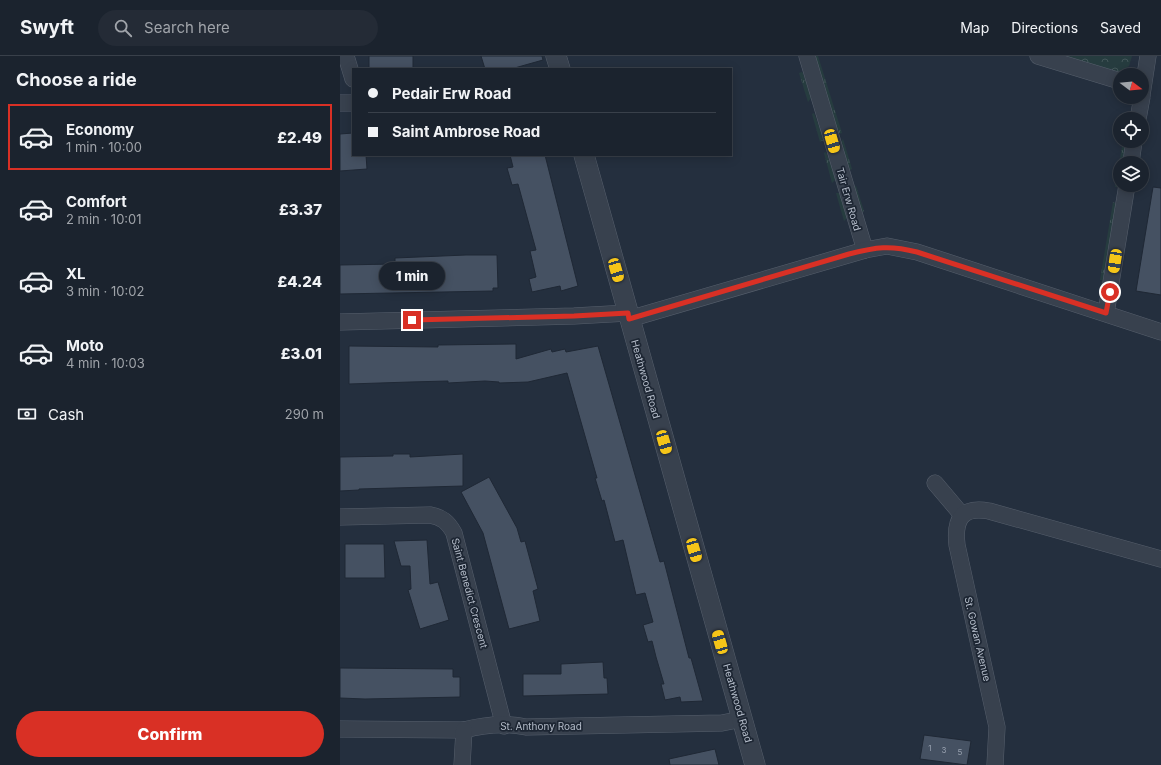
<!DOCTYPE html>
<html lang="en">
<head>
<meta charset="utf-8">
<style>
	:root { --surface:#1b232e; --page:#242b36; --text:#f1f3f6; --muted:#a0a4aa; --line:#39404a; --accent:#d93025 }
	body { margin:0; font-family:Inter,sans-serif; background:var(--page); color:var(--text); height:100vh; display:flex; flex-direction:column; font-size:15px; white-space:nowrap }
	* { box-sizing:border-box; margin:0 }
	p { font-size:13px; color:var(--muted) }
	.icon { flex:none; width:22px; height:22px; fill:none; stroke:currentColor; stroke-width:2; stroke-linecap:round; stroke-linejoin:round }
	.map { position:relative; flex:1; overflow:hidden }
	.panel { display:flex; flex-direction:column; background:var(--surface); width:340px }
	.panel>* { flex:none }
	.guide { position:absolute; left:12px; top:12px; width:380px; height:88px; border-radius:0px; box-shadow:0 2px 10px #0003,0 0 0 1px var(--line); display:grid; align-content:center; height:88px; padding:0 16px; background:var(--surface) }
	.needle { width:26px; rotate:106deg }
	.tools { position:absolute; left:773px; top:12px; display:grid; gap:8px }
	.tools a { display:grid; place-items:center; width:36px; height:36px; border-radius:50%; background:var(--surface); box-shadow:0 2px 10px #0003,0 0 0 1px var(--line); font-size:20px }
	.end { position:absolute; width:18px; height:18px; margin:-9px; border:5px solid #d93025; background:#fff; box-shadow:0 0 0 2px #fff }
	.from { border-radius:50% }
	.bubble { position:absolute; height:28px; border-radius:14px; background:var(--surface); box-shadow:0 2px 10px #0003,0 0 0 1px var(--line); font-size:13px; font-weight:800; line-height:28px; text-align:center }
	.car { position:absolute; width:12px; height:24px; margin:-12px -6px; border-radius:5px; box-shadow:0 0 3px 1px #0007; background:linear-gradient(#f5c518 24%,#345 0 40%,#f5c518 0 76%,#345 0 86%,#f5c518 0) }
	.guide b { display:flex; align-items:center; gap:14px; height:38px; font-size:15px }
	.guide b+b { border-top:1px solid var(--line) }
	.guide i { width:10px; height:10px; background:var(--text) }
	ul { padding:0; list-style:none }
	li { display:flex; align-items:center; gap:12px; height:66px; margin:0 8px 6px; padding:0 8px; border:2px solid transparent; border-radius:0px }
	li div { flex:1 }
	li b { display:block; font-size:15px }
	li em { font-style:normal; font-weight:800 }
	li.selected { border-color:var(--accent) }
	li>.icon { width:36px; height:36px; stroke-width:1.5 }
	h2 { padding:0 16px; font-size:18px; line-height:48px }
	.pay { display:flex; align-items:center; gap:10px; height:44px; padding:0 16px; font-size:15px }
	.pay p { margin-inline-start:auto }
	.primary-button { display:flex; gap:8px; margin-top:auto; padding:8px 16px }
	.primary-button a { flex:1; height:46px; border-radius:24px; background:var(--accent); color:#fff; font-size:16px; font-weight:800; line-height:46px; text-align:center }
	header { display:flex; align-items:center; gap:24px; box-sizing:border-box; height:56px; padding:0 20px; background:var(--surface); border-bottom:1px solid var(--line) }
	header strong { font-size:19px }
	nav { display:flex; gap:22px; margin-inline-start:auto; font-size:14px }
	.search { width:280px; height:36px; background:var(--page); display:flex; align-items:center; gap:10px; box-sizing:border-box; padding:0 14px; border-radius:22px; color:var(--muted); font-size:15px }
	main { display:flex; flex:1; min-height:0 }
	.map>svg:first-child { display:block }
	.grass { fill:url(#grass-tufts) }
	.forest { fill:url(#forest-crowns) }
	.building { fill:#455162; stroke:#1f2835 }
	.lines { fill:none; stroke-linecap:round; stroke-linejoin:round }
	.minor-casing { stroke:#565f6c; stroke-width:17 }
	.tertiary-casing { stroke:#565f6c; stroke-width:21 }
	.minor { stroke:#38414e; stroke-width:16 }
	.tertiary { stroke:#38414e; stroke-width:20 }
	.route { stroke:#d93025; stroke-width:5 }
	.labels { text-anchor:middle; stroke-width:3.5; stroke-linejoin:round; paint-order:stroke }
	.number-label { font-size:8px; fill:#98a1af }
	.street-label { font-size:10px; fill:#b4bcc9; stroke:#1d2633 }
</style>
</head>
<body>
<header>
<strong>Swyft</strong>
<div class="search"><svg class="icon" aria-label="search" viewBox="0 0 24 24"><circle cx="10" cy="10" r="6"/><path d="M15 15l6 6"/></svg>Search here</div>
<nav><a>Map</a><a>Directions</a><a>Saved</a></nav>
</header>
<main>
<section class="panel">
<h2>Choose a ride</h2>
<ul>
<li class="selected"><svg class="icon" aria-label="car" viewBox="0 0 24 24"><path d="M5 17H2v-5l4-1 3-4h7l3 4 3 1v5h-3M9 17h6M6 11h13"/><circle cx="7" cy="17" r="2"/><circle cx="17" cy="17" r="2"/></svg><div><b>Economy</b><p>1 min · 10:00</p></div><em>£2.49</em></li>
<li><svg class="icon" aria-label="car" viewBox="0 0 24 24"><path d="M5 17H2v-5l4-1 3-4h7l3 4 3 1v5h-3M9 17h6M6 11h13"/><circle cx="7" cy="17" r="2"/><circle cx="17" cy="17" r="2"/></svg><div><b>Comfort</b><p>2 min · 10:01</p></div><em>£3.37</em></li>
<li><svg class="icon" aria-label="car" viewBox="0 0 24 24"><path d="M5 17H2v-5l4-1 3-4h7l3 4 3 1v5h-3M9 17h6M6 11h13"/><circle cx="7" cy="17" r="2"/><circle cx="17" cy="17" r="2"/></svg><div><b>XL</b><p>3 min · 10:02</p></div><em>£4.24</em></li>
<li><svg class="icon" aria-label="car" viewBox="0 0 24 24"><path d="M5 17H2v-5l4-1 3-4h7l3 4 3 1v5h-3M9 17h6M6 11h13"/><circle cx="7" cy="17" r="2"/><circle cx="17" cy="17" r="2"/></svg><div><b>Moto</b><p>4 min · 10:03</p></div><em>£3.01</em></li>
</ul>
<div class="pay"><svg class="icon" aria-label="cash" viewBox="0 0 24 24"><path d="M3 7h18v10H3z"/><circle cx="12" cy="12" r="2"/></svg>Cash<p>290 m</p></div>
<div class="primary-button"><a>Confirm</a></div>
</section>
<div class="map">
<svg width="821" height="709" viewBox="0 0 821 709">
	<defs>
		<pattern id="grass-tufts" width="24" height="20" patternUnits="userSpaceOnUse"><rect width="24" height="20" fill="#263c3f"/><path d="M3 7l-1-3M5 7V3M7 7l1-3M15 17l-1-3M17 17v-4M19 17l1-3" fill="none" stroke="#435659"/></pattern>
		<pattern id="forest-crowns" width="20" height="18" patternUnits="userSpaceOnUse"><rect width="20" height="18" fill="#263c3f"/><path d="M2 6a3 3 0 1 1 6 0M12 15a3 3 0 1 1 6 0" fill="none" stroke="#435659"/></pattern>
	</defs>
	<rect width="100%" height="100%" fill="#242f3e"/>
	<!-- grass -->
	<g class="grass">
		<polygon points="474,0 478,0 502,77 499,78 497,77"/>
		<polygon points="462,16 463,17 471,42 468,46 459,17"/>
		<polygon points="474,57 484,84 480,86 472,58"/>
		<polygon points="503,83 512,113 510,114 508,113 500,87"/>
		<polygon points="783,85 787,85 784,107 780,107 780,129 778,131 775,131"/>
		<polygon points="486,96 496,123 492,127 484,97"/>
		<polygon points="516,130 524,155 521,157 514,131"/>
		<polygon points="496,137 500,137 507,162 504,165"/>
		<polygon points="773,146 775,147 777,150 765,222 763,224 760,224"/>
	</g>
	<!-- forest -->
	<polygon class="forest" points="724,0 792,0 789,10 779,16"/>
	<!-- building -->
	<g class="building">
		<polygon points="29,0 73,0 73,12 29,13"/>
		<polygon points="141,0 202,0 203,4 171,13 145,13"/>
		<polygon points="13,77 13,99 26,99 27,113 0,115 0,78"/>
		<polygon points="170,99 205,99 238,230 221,235 220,230 192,236 189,223 196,221 190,195 196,194 178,128 172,129 167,112 173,111"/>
		<polygon points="813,131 821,132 821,239 796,235"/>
		<polygon points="126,199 157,199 158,232 153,232 153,235 0,238 0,209 55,208 55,202"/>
		<polygon points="176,288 176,303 211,293 212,296 225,293 226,296 258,290 320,506 324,505 349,602 351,602 363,645 341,646 340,641 325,644 321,628 324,628 316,601 312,585 308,586 303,569 313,566 305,537 296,539 283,484 275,486 264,444 262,445 255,422 257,422 227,317 188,326 159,327 159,326 145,325 108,327 108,325 70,326 9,328 9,290 98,291 98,289"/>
		<polygon points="53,398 70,398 70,401 123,398 123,430 19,433 19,434 0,435 0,401 53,400"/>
		<polygon points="149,421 177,472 181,486 185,485 198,533 193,535 200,565 169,573 143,477 121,436"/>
		<polygon points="87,484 90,528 98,526 109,564 80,573 68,534 71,533 70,510 61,510 54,485"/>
		<polygon points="5,488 44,488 45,522 5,522"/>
		<polygon points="263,606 264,622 267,622 268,638 183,640 183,618 221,618 221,608"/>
		<polygon points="0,612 113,613 113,621 120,621 120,641 25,643 0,642"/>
		<polygon points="584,679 631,685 627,709 580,703"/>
		<polygon points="375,693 379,709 330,709 329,703"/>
	</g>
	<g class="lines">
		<!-- minor casing -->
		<g class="minor-casing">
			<g id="minor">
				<polyline points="6,0 13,23"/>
				<polyline points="467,0 525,194"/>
				<polyline points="698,0 780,25"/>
				<polyline points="802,39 808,0"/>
				<polyline points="0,47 13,47"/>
				<polyline points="798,63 802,41"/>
				<polyline points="791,107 794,85"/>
				<polyline points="766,257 787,129"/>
				<polyline points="289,263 525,194 547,190 577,196 821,276"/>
				<polyline points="0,266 234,260 288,257"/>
				<polyline points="595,427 622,459"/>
				<path d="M0,461L90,459C102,461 108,466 114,477L164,670"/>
				<path d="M0,673L124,674C143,669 166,667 186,671L382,667L402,663"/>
				<polyline points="122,709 124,674"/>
				<path d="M655,709L657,671L617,489C614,463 622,450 649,455L821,503"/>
			</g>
		</g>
		<!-- tertiary casing -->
		<g class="tertiary-casing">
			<g id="tertiary">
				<polyline points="216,0 220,13"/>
				<polyline points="244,99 415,709"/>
			</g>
		</g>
		<!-- minor -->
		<use href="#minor" class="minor"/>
		<!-- tertiary -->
		<use href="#tertiary" class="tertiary"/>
	</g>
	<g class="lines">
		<!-- route -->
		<path class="route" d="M72,264L234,260L288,257L289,263L509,198C536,191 550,189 577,196L766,257L770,236"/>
	</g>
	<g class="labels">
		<!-- number labels -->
		<g class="number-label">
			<text x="590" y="695">1</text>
			<text x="604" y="697">3</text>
			<text x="620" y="699">5</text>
		</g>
		<!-- street labels -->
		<g class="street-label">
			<text transform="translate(509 143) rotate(74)" y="4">Tair Erw Road</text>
			<text transform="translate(306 323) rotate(74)" y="4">Heathwood Road</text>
			<text transform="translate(130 537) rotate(75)" y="4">Saint Benedict Crescent</text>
			<text transform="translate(638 583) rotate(77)" y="4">St. Gowan Avenue</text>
			<text transform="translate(398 647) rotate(74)" y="4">Heathwood Road</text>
			<text x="201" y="674">St. Anthony Road</text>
		</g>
	</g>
</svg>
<div class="tools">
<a><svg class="needle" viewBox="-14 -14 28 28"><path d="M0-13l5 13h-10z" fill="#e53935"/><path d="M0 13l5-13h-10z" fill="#a0a4aa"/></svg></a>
<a><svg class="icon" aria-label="locate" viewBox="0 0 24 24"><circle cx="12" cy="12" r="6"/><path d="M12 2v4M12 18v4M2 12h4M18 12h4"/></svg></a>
<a><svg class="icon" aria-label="layers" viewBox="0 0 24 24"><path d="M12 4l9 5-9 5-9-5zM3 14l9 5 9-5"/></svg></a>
</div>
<i class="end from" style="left:770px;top:236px"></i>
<i class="end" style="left:72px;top:264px"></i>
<div class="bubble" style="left:39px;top:206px;width:66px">1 min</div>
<i class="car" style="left:492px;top:85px;rotate:164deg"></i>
<i class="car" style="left:775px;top:205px;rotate:189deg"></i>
<i class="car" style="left:276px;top:214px;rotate:164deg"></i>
<i class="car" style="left:324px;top:386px;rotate:164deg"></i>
<i class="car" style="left:354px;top:494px;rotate:164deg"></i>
<i class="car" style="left:380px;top:586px;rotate:344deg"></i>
<div class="guide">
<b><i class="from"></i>Pedair Erw Road</b>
<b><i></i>Saint Ambrose Road</b>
</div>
</div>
</main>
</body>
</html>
